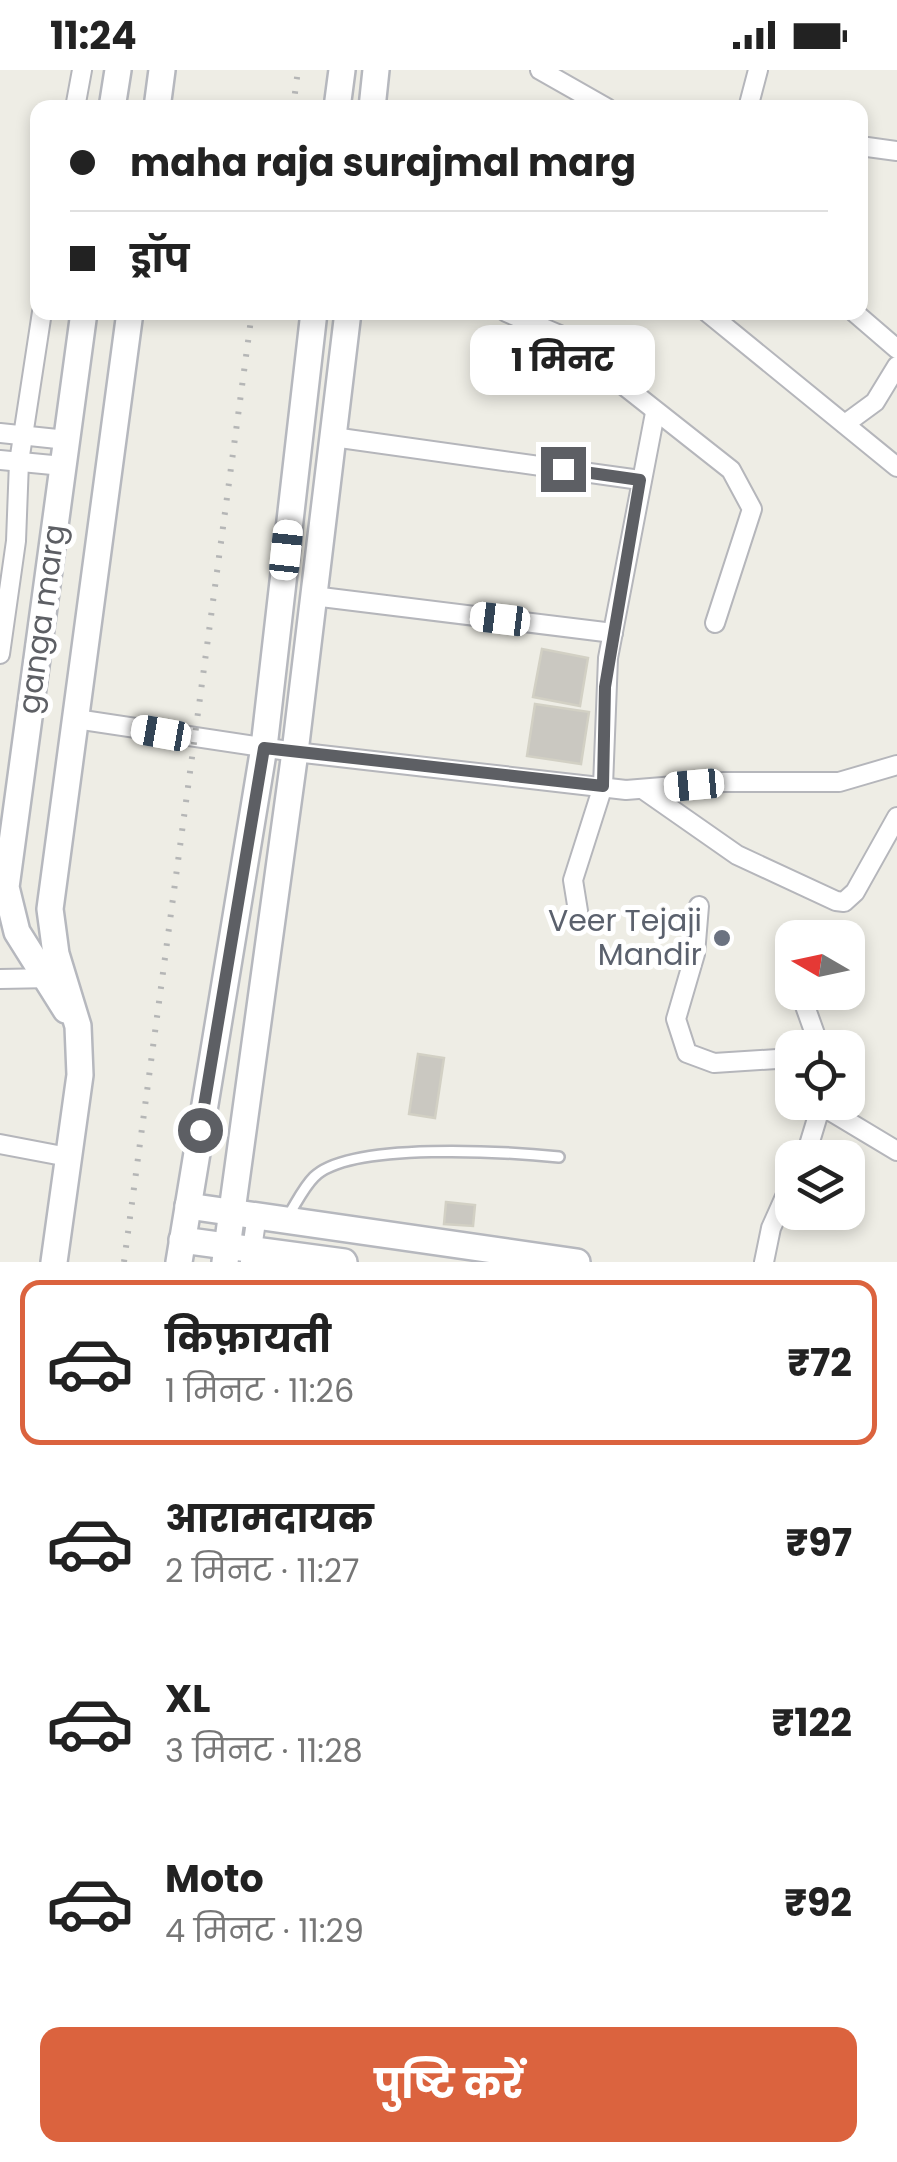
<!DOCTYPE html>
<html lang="hi">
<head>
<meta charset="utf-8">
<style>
	:root { --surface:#fff; --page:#f2f2f2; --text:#222; --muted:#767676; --line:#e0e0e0; --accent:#db633e }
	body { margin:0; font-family:Poppins,"Noto Sans Devanagari",sans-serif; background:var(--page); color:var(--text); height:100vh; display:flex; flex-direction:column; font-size:38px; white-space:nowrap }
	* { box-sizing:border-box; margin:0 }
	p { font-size:32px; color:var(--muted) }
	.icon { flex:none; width:55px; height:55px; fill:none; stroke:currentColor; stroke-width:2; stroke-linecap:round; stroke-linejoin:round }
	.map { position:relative; height:1192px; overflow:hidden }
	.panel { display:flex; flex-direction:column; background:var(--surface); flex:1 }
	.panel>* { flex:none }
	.hud { position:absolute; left:30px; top:30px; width:838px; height:220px; border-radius:20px; box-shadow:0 5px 15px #0003; display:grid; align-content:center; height:220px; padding:0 40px; background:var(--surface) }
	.needle { width:65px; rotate:279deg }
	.fabs { position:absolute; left:775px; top:850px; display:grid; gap:20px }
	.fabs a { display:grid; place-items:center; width:90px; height:90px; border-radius:20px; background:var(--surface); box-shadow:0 5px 15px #0003; font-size:50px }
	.end { position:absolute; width:45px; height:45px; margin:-22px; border:12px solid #5d5f64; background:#fff; box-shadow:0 0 0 5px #fff }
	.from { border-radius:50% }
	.bubble { position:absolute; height:70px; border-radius:20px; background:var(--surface); box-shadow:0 5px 15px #0003; font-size:32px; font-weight:700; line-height:70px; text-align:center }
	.car { position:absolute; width:30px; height:60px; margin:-30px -15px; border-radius:12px; box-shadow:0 0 8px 2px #0007; background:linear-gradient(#fff 24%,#345 0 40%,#fff 0 76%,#345 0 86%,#fff 0) }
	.hud b { display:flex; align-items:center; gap:35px; height:95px; font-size:38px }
	.hud b+b { border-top:2px solid var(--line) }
	.hud i { width:25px; height:25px; background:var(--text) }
	ul { padding:18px 0 0; list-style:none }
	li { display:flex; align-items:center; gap:30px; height:165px; margin:0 20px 15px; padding:0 20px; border:5px solid transparent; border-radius:20px }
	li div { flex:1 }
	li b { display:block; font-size:38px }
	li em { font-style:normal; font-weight:700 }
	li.selected { border-color:var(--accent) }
	li>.icon { width:90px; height:90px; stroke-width:1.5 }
	.action { display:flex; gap:20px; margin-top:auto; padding:20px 40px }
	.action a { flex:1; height:115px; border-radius:20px; background:var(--accent); color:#fff; font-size:40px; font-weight:700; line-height:115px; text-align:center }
	.status { display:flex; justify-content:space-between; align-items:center; height:70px; padding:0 50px; background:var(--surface); direction:ltr }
	.status svg { height:28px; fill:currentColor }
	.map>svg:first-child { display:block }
	.building { fill:#cac8c1; stroke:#d2d0c4; stroke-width:2.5 }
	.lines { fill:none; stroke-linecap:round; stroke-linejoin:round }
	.lane-casing { stroke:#b5b6bb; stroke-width:14 }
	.street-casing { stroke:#b5b6bb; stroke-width:22 }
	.secondary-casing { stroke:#b6b8be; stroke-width:30 }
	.lane { stroke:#fff; stroke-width:9 }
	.street { stroke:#fff; stroke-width:18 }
	.secondary { stroke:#fff; stroke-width:25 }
	.rail { stroke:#b5b6b6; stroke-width:6; stroke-dasharray:2.5 12; stroke-linecap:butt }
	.route { stroke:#5d5f64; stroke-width:12 }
	.worship-dot { fill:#6b7280; stroke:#fff; stroke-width:4 }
	.labels { text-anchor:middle; stroke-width:10; stroke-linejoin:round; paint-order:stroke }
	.street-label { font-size:30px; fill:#5d5f64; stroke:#fff }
	.worship-label { font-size:30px; fill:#5b616d; stroke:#fff; text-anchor:end }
</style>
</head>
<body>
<div class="status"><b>11:24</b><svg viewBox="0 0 49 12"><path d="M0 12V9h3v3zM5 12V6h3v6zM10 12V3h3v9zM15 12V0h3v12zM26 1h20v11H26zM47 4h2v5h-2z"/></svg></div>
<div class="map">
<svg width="897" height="1192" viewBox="0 0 897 1192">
	<rect width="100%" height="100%" fill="#eeede5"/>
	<!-- building -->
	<g class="building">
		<polygon points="542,579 588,588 580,636 533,627"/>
		<polygon points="535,634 589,642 581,694 527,686"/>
		<polygon points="418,984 444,988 435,1048 409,1044"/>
		<polygon points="446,1132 475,1135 473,1156 444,1154"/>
	</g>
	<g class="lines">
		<!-- lane casing -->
		<g class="lane-casing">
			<path id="lane" d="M288,1146C296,1134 303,1118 314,1107C350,1071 509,1082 559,1087"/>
		</g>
		<!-- street casing -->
		<g class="street-casing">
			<g id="street">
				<polyline points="540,0 607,38"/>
				<polyline points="75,38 82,0"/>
				<polyline points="748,38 758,0"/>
				<polyline points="860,76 897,81"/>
				<polyline points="506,242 560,265 731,400 752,439 715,553"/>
				<polyline points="707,242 897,397"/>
				<polyline points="854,242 897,279"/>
				<polyline points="845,354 875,332 897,296"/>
				<polyline points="0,363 67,370"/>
				<polyline points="333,367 640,410"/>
				<polyline points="0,390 63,396"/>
				<polyline points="313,526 613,563"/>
				<polyline points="0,584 16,471 19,392 42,242"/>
				<polyline points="76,649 295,682 626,720 724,712 839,712 897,695"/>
				<polyline points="644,720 737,785 836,831 844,832 855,822 897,747"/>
				<polyline points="699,836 695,884 676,949 687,983 714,993 792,988"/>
				<polyline points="578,841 573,810 603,716 608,588 655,343"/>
				<polyline points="0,909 53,908"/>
				<polyline points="800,922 820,978"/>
				<polyline points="822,1036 897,1081"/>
				<polyline points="0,1074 68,1087"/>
				<polyline points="805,1088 822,1032"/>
				<polyline points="250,1192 257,1145"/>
				<polyline points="764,1192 771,1158 792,1111"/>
			</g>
		</g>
		<!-- secondary casing -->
		<g class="secondary-casing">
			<g id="secondary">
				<polyline points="112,38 118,0"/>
				<polyline points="157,38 162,0"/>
				<polyline points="337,38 342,0"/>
				<polyline points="372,38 376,0"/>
				<polyline points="66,940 17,862 6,817 84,242"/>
				<polyline points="188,1136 577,1192"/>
				<polyline points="182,1170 344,1192"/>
				<polyline points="54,1192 80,1005 78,956 56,884 50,839 130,242"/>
				<polyline points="179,1192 264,677 314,242"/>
				<polyline points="225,1192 295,682 348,242"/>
			</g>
		</g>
		<!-- lane -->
		<use href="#lane" class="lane"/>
		<!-- street -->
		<use href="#street" class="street"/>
		<!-- secondary -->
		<use href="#secondary" class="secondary"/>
		<!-- rail -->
		<g class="rail">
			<polyline points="293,38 298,0"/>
			<polyline points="124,1192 252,242"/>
		</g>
	</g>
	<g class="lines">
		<!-- route -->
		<polyline class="route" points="200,1060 264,678 603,716 605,617 640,410 563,399"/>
	</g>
	<!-- markers -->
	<circle class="worship-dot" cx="722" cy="868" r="10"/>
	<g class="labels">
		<!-- street labels -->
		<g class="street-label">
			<text transform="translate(42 549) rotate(-82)" y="10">ganga marg</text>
		</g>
		<!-- worship labels -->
		<g class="worship-label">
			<text x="702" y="861">Veer Tejaji<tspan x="702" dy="34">Mandir</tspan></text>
		</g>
	</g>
</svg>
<div class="fabs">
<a><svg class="needle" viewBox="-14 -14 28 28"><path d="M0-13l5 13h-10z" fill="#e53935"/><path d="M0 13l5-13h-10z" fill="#767676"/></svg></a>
<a><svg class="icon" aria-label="locate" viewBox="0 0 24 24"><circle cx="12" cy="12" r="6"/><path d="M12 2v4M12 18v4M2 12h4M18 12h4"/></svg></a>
<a><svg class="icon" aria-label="layers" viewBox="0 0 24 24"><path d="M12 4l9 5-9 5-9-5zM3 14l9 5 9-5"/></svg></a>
</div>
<i class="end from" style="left:200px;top:1060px"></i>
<i class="end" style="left:563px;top:399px"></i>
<div class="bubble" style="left:470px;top:255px;width:185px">1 मिनट</div>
<i class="car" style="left:286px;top:480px;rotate:6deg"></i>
<i class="car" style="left:500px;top:549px;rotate:277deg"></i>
<i class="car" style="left:161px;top:663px;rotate:280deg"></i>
<i class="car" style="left:694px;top:715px;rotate:265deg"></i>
<div class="hud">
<b><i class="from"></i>maha raja surajmal marg</b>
<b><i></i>ड्रॉप</b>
</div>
</div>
<section class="panel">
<ul>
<li class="selected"><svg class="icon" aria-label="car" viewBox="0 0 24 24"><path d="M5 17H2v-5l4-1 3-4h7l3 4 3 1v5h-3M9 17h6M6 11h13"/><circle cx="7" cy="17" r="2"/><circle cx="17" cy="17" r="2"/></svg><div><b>किफ़ायती</b><p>1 मिनट · 11:26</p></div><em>₹72</em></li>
<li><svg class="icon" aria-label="car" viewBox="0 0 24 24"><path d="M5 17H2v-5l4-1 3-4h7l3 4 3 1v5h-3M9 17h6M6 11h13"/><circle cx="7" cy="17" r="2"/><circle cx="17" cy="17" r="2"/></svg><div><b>आरामदायक</b><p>2 मिनट · 11:27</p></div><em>₹97</em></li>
<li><svg class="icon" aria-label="car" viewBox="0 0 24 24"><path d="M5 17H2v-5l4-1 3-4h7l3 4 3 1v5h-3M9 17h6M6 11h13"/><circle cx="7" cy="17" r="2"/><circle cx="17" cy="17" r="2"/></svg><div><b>XL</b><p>3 मिनट · 11:28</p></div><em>₹122</em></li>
<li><svg class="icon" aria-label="car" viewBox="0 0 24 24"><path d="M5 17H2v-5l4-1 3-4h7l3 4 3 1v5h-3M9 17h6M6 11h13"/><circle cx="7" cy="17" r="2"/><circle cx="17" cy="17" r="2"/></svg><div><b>Moto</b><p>4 मिनट · 11:29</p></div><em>₹92</em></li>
</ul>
<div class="action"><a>पुष्टि करें</a></div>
</section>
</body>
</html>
